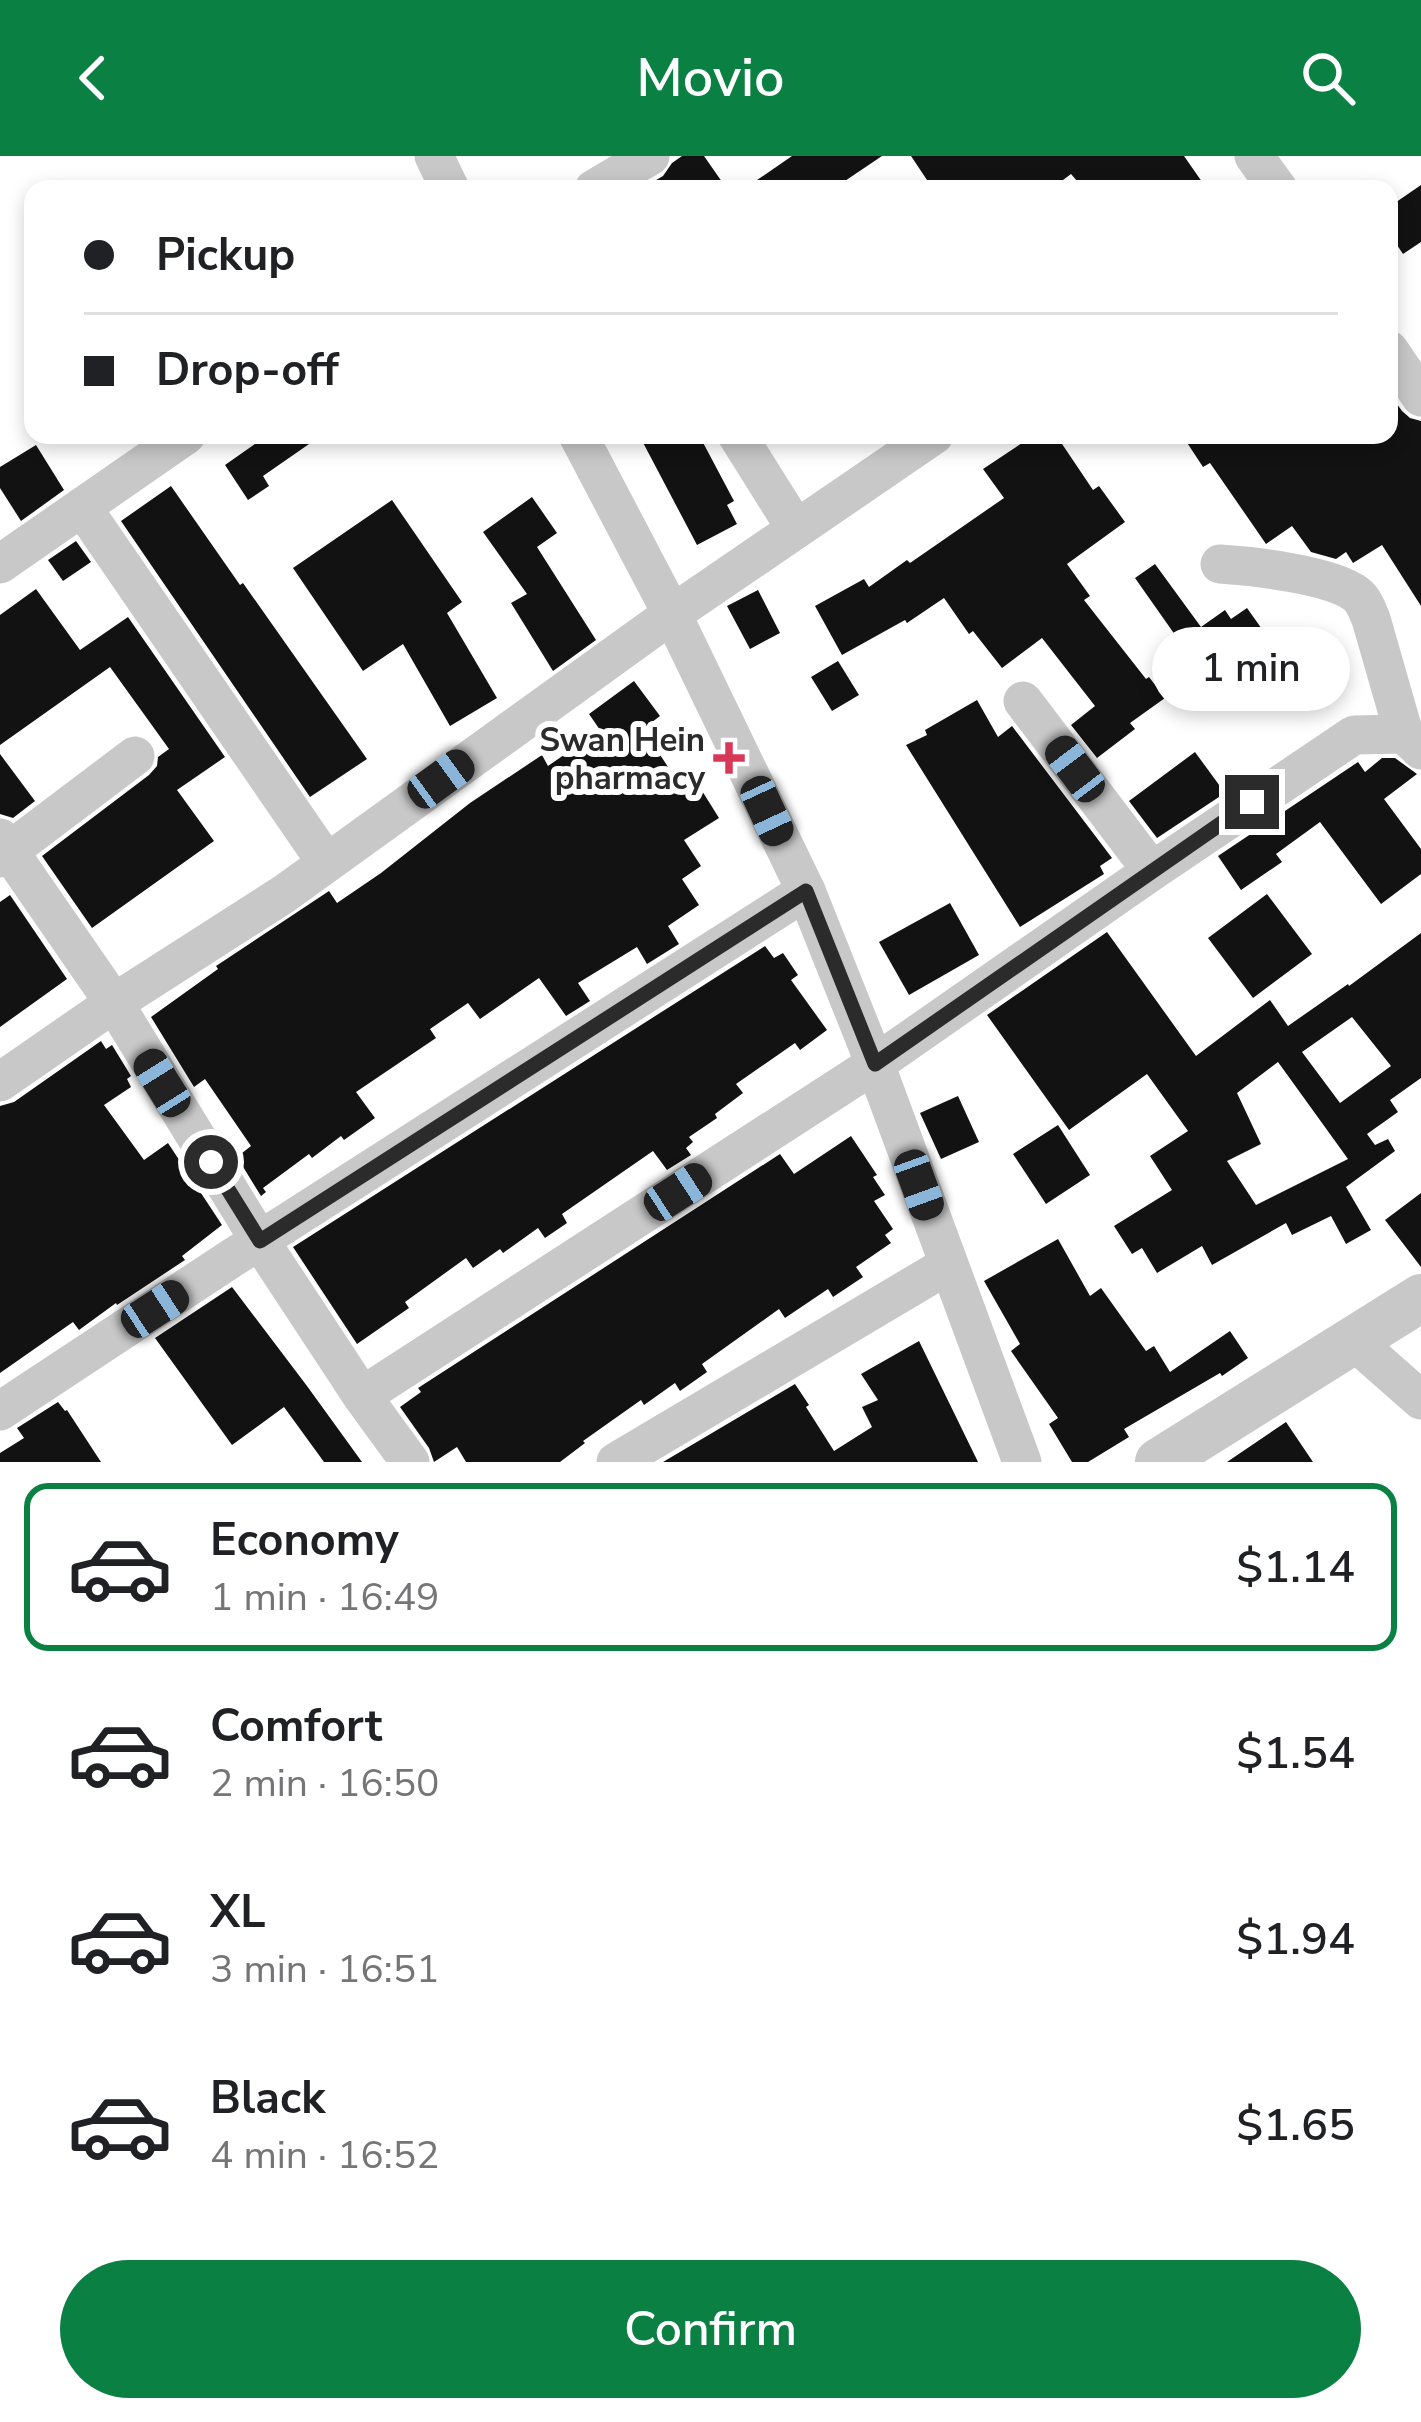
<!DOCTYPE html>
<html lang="en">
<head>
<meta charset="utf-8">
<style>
	:root { --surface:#fff; --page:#f6f6f6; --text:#202124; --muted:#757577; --line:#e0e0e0; --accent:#0b8043 }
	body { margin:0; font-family:"Nunito Sans",sans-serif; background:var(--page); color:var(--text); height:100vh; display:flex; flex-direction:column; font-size:45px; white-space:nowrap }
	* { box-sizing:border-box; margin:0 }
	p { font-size:39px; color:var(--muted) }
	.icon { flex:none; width:66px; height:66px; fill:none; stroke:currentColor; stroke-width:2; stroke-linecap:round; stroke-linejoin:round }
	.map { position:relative; height:1306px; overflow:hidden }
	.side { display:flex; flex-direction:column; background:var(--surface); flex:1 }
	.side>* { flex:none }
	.hud { position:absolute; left:24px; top:24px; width:1374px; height:264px; border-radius:24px; box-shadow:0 6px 18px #0003; display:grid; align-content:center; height:264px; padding:0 60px; background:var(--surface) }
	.end { position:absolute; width:54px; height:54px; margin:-27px; border:15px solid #2b2b2b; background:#fff; box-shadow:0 0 0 6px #fff }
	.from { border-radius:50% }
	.bubble { position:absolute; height:84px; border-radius:42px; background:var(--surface); box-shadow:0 6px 18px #0003; font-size:39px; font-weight:600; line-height:84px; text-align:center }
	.car { position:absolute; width:36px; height:72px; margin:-36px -18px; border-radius:15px; box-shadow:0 0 9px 3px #0007; background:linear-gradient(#222 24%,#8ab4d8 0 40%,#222 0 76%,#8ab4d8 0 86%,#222 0) }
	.hud b { display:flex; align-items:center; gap:42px; height:114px; font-size:45px }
	.hud b+b { border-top:3px solid var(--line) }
	.hud i { width:30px; height:30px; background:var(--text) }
	ul { padding:21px 0 0; list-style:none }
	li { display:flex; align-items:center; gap:36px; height:168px; margin:0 24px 18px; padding:0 36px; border:6px solid transparent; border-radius:24px }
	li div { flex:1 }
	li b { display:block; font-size:45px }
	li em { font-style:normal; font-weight:600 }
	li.on { border-color:var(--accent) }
	li>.icon { width:108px; height:108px; stroke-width:1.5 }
	.button { display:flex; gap:24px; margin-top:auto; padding:24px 60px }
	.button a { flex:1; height:138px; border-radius:72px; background:var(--accent); color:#fff; font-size:48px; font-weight:600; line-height:138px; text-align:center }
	header { display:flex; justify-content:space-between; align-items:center; height:156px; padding:0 60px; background:var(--accent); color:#fff; font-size:54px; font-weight:600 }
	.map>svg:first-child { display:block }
	.building { fill:#121212; fill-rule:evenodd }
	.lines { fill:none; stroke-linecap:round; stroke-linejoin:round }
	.minor { stroke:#c8c8c8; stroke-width:39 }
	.tertiary { stroke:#c8c8c8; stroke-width:48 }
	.route { stroke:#2b2b2b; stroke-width:15 }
	.poi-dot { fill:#d93758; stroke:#fff; stroke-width:4.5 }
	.labels { text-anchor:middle; stroke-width:12; stroke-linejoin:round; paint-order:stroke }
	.poi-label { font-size:33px; font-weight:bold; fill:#2b2b2b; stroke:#fff; text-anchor:end }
</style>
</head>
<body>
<header><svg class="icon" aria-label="back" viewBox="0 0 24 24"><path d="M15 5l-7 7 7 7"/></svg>Movio<svg class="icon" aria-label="search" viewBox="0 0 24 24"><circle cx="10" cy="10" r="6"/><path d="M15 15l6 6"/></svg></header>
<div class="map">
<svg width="1421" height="1306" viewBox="0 0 1421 1306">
	<rect width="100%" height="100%" fill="#fff"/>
	<!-- building -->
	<g class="building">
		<polygon points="682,0 704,0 727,33 641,33 663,20 672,7"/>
		<polygon points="792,0 882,0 833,33 744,33"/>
		<polygon points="911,0 1184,0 1207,33 1084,33 1071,18 1051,33 933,33"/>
		<polygon points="1421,29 1421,86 1403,98 1389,77 1389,51"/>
		<polygon points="1389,237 1402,255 1410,262 1421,265 1421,450 1382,389 1353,407 1346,396 1336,403 1311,396 1292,370 1266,388 1210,307 1203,311 1182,279 1389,279"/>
		<polygon points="268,279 322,279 263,320 269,330 248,344 225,309"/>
		<polygon points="639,279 699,279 734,345 727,349 737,368 697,389"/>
		<polygon points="1034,279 1056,279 1093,334 1099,330 1125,366 1067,408 1090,440 1084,444 1146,523 1149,521 1165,542 1130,567 1135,573 1097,602 1071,569 1095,550 1042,482 1002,512 973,475 969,478 944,442 907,467 905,464 842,499 815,450 864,423 869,431 907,404 910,407 1004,342 983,313"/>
		<polygon points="36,289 64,334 21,365 0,332 0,311"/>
		<polygon points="171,330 240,429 243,427 267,461 367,603 310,641 121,365"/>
		<polygon points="532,341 557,377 537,391 596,484 553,515 511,447 527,438 483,376"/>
		<polygon points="392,344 462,446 447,457 497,542 450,570 403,488 363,515 293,412"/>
		<polygon points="76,385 91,406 63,425 48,404"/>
		<polygon points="1155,408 1201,471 1225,454 1231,463 1247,452 1279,497 1218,540 1135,422"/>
		<polygon points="36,433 80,494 128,461 225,601 177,634 214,685 92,772 42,700 149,619 157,610 158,601 169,593 110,511 0,589 0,459"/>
		<polygon points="758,434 780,477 750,493 727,450"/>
		<polygon points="838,505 859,539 832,555 811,521"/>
		<polygon points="634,525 660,560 643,573 676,623 689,614 719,662 684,684 701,710 682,723 699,749 668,770 679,788 647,808 637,791 578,827 590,845 566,860 539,822 480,863 468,847 430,873 436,882 356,936 375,962 344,984 341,980 312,1002 309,998 263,1032 266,1036 261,1040 237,1001 251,990 205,923 194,931 151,861 218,813 216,810 329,735 337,747 381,717 470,647 542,599 548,610 600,574 589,558"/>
		<polygon points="977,544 998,581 1012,570 1112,702 1100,710 1104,718 1020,771 906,589 927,579 925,574"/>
		<polygon points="1195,596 1225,637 1157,682 1129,645"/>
		<polygon points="0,598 35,645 13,662 0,658"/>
		<polygon points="1382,602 1395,602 1417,618 1384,643 1421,693 1421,718 1381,748 1320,666 1276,698 1282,706 1241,734 1218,700 1358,606 1365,616"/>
		<polygon points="1267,738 1312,798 1253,842 1208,782"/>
		<polygon points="10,739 67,823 0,871 0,746"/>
		<polygon points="950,747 979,799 909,839 879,786"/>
		<path d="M1107,776L1196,900L1270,844L1288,870L1348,828L1349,830L1421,777V922L1390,944L1398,956L1367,978L1375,989L1388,983L1395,995L1346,1031L1371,1074L1346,1088L1331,1060L1292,1079L1286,1067L1212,1109L1202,1090L1157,1117L1142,1092L1132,1098L1114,1070L1172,1034L1150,1000L1188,975L1147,918L1069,974L987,859ZM1352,861L1391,910L1340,947L1302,896ZM1278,906L1348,1003L1256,1049L1227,1005L1261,988L1237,937Z"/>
		<polygon points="765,790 774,802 783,797 798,819 791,824 827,874 800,894 795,887 736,928 743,937 715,958 717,962 689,981 693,986 686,992 691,999 667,1014 653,995 562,1058 567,1067 545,1082 538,1072 503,1097 500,1093 473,1112 466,1102 405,1146 409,1152 357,1188 293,1091"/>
		<polygon points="101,885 106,893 112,889 131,920 127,923 131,931 104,949 144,1004 168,987 222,1069 182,1100 185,1104 117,1149 116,1147 79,1174 73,1166 0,1217 0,950 14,946"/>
		<polygon points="958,940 979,986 941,1003 920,957"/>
		<polygon points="1058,969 1090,1019 1046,1048 1013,998"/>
		<polygon points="851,980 877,1019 873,1021 885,1039 874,1045 893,1073 885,1079 891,1087 856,1111 863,1121 833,1141 828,1133 785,1162 779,1153 702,1208 707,1216 680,1235 675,1227 644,1249 641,1244 583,1285 585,1287 560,1306 466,1306 457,1291 434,1306 429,1292 400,1251 421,1236 418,1232 780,998 794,1018"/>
		<polygon points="1421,1037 1421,1111 1385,1064"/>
		<polygon points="1058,1083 1090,1140 1101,1132 1146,1195 1154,1190 1170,1216 1230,1175 1248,1202 1222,1220 1220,1217 1124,1273 1129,1281 1088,1306 1072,1306 1049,1268 1058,1262 1011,1195 1020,1188 984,1125"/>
		<polygon points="232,1131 307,1230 362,1306 324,1306 284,1251 232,1289 155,1182"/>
		<polygon points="919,1185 978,1306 663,1306 795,1228 809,1249 806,1251 834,1295 872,1271 862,1251 878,1244 861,1218"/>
		<polygon points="58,1246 65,1255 67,1254 101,1306 0,1306 0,1297 24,1282 17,1272"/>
		<polygon points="1286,1266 1313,1306 1227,1306"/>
	</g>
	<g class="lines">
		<!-- minor -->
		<g class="minor">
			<polyline points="434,0 450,33"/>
			<polyline points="1254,0 1278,33"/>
			<polyline points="594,33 650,0"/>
			<polyline points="1389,194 1421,241"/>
			<polyline points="578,279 672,458 806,735 875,908 1022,1306"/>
			<polyline points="737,279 796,373"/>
			<polyline points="82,351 326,706"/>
			<polyline points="0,408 186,279"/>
			<path d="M1220,408C1253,410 1331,419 1356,438C1364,444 1367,454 1371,463L1404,578"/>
			<polyline points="1023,545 1152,715"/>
			<polyline points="0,682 114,847 260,1085 362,1240 410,1306"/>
			<polyline points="0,702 135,600"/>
			<polyline points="0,926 114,847 284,738 672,458 934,279"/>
			<polyline points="1354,1185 1421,1244"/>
			<polyline points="362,1240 875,908 1152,715 1354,579 1404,578 1421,594"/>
			<polyline points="0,1255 232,1102 806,735"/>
			<polyline points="616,1306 948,1109"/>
		</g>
		<!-- tertiary -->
		<polyline class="tertiary" points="1159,1306 1421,1142"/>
	</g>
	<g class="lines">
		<!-- route -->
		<polyline class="route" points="211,1006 260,1085 806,735 875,908 1252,646"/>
	</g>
	<!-- markers -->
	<path class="poi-dot" d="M723 584h12v12h12v12h-12v12h-12v-12h-12v-12h12z"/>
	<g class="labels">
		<!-- poi labels -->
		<g class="poi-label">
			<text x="705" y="595">Swan Hein<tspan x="705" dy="38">pharmacy</tspan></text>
		</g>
	</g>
</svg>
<i class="end from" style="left:211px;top:1006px"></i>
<i class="end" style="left:1252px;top:646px"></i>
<div class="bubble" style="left:1152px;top:471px;width:198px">1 min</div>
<i class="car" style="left:1075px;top:613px;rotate:323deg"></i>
<i class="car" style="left:441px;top:623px;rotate:54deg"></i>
<i class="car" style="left:767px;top:655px;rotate:155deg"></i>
<i class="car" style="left:162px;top:927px;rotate:328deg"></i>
<i class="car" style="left:919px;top:1029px;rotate:160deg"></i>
<i class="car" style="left:678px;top:1036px;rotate:57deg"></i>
<i class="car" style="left:155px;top:1153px;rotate:57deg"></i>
<div class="hud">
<b><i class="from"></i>Pickup</b>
<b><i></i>Drop-off</b>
</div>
</div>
<section class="side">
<ul>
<li class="on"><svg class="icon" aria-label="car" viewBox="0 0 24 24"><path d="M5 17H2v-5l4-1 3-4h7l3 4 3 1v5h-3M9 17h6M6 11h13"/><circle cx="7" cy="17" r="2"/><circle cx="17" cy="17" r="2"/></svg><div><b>Economy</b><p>1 min · 16:49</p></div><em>$1.14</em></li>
<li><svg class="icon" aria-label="car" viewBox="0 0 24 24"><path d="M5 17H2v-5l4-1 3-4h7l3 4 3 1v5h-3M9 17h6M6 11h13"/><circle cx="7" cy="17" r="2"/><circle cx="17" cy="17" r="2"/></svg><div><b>Comfort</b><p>2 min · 16:50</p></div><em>$1.54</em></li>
<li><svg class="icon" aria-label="car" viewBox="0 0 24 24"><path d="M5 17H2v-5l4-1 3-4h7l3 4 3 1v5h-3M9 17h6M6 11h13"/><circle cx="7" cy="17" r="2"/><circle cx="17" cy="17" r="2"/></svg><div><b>XL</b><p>3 min · 16:51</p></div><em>$1.94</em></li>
<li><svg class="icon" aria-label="car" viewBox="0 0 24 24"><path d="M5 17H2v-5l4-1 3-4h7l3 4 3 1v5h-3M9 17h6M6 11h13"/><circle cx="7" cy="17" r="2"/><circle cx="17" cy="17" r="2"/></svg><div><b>Black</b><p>4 min · 16:52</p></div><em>$1.65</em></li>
</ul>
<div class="button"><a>Confirm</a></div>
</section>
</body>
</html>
